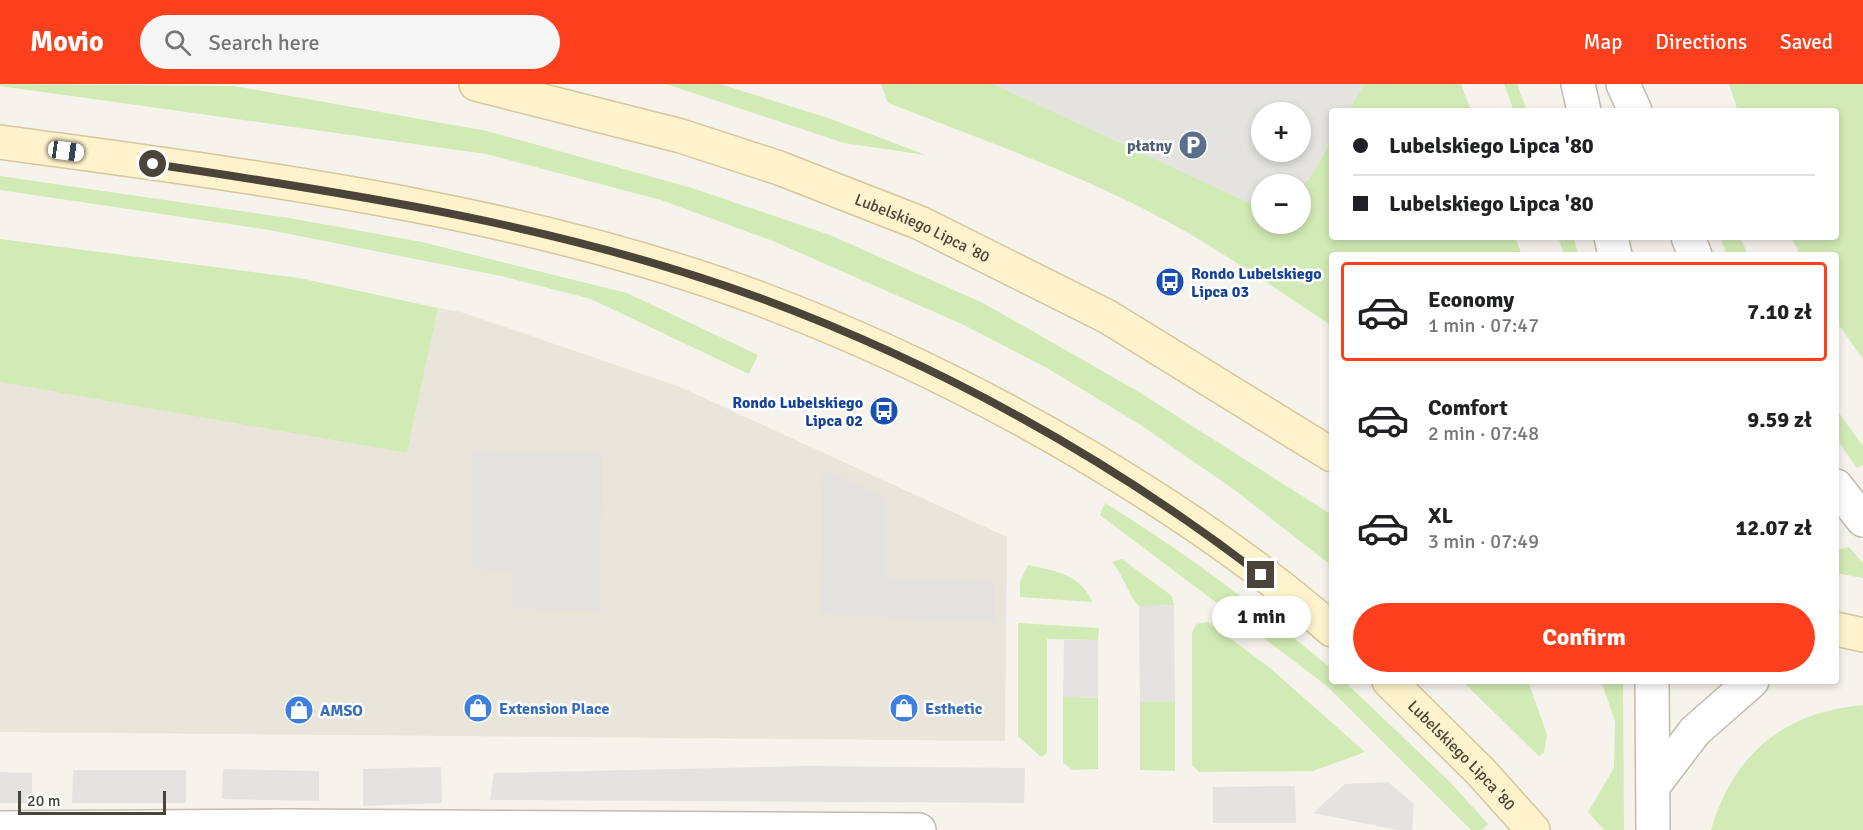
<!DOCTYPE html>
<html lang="en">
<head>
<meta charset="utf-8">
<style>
	:root { --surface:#fff; --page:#f6f6f6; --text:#202124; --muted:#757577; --line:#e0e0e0; --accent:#fc3f1d }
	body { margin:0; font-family:Signika,sans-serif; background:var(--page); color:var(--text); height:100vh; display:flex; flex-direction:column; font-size:22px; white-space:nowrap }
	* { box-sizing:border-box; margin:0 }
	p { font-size:20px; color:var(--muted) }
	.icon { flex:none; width:33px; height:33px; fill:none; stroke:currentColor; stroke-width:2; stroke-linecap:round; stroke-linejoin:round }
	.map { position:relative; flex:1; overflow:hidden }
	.sheet { position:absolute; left:1329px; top:168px; width:510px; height:432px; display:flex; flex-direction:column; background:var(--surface); border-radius:6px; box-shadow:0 3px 9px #0003 }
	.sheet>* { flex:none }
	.hud { position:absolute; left:1329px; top:24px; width:510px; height:132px; border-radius:6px; box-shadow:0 3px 9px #0003; display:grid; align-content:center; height:132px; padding:0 24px; background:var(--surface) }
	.tools { position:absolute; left:1251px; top:18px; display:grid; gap:12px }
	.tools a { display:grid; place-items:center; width:60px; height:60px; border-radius:50%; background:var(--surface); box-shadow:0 3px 9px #0003; font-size:30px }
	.scale { position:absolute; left:18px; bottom:15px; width:148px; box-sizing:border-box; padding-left:6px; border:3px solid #4b4439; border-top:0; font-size:16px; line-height:21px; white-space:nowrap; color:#4b4439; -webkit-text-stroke:4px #fff; paint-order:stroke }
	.end { position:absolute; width:27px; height:27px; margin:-14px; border:8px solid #4b4439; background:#fff; box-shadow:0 0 0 3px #fff }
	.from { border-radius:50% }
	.bubble { position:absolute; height:42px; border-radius:21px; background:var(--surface); box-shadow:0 3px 9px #0003; font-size:20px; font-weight:700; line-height:42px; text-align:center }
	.car { position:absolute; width:18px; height:36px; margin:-18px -9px; border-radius:8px; box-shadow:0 0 4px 2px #0007; background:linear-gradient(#fff 24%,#345 0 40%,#fff 0 76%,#345 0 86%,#fff 0) }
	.hud b { display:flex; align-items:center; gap:21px; height:57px; font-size:22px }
	.hud b+b { border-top:2px solid var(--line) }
	.hud i { width:15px; height:15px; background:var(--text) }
	ul { padding:10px 0 0; list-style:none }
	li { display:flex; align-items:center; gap:18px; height:99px; margin:0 12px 9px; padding:0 12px; border:3px solid transparent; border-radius:6px }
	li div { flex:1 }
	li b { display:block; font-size:22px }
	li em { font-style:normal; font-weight:700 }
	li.on { border-color:var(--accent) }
	li>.icon { width:54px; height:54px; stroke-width:1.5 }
	.primary-button { display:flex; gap:12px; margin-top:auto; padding:12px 24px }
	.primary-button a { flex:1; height:69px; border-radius:36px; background:var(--accent); color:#fff; font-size:24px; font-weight:700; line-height:69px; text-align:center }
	header { display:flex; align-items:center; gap:36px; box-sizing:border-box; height:84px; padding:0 30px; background:var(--accent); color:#fff }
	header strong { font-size:28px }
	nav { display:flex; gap:33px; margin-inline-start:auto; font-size:21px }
	.search { width:420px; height:54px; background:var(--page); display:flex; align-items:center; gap:15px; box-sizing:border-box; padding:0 21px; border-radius:33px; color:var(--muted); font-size:22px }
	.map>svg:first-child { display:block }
	.residential { fill:#eae5da }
	.green { fill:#d2eab5 }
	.parking { fill:#e5e3e0; fill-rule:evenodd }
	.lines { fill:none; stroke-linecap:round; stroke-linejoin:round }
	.minor-casing { stroke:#c2bbae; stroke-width:36 }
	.tertiary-casing { stroke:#c2bbae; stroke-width:36 }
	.secondary-casing { stroke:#d6c79b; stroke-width:36 }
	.minor { stroke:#fff; stroke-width:33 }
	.tertiary { stroke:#fff; stroke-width:33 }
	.secondary { stroke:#fff3cd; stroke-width:33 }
	.route { stroke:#4b4439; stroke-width:8 }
	.labels { text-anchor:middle; stroke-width:5; stroke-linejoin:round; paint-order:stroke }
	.service-label { font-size:16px; font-weight:bold; fill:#4e5e75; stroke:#fff; text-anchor:end }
	.street-label { font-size:16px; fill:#4b4439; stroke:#fff }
	.transit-label { font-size:16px; font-weight:bold; fill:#164399; stroke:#fff; text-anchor:start }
	.shop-label { font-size:16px; font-weight:bold; fill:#366cbe; stroke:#fff; text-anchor:start }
</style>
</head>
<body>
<header>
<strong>Movio</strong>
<div class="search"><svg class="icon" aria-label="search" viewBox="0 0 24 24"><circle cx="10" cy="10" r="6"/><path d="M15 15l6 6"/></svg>Search here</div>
<nav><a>Map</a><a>Directions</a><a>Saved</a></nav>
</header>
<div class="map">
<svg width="1863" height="746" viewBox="0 0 1863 746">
	<rect width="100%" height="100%" fill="#f6f3ec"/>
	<!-- residential -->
	<polygon class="residential" points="438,224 461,228 680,303 1007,453 1005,657 0,648 0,297 407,369"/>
	<!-- green -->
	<g class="green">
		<polygon points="0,0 234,2 487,47 692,104 830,151 983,219 1139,308 1332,431 1332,482 1232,404 1139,340 1047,284 964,241 773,157 661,116 486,70 0,2"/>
		<polygon points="666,0 720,0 828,34 926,71 844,59"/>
		<path d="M881,0H994L1252,120L1261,118L1262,140H1300L1301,101L1309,95L1332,55V153H1515L1522,171H1332V242C1271,202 1211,159 1146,126C1063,84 975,53 888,19Z"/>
		<polygon points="1364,0 1461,0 1471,27 1348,27"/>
		<polygon points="1504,0 1517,0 1527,27 1514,27"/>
		<polygon points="1729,0 1863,0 1863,275 1836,237 1836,171 1800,171 1791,153 1836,153 1836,27 1738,27"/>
		<polygon points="0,92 289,134 422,158 627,209 758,271 749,290 591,215 501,192 269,146 0,106"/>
		<polygon points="1558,153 1573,153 1579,171 1564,171"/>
		<polygon points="1720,153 1740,153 1748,171 1727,171"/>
		<polygon points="0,155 299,194 438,224 407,369 0,298"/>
		<polygon points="1836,325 1863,362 1863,381 1857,384 1836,354"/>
		<path d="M1105,419C1183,467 1256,522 1327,581L1332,586V597H1344L1450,698L1488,740L1482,746H1471L1327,602L1100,431Z"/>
		<polygon points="1849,463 1863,479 1863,494 1836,489 1836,466"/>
		<path d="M1122,475L1172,512L1174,521C1164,521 1150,524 1140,522C1132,520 1121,486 1112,478Z"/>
		<path d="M1028,481C1055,487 1081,490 1092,518L1020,513V498Z"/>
		<polygon points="1208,538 1270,584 1365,668 1313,687 1199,688 1192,681 1192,549 1196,540"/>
		<polygon points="1018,539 1099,544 1098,556 1047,555 1047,669 1041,673 1018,652"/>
		<polygon points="1462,597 1528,597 1547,651 1544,669 1539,672"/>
		<polygon points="1601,597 1623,597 1624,746 1604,746 1588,728 1614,684 1615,637"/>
		<polygon points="1063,613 1098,614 1098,685 1073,686 1063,679"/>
		<polygon points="1175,617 1175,687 1140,686 1140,618"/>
		<path d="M1863,621V746H1711C1733,670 1784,628 1863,621Z"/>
	</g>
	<!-- parking -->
	<g class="parking">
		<path d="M994,0H1364L1348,27H1332V55L1309,95L1300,101L1262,100L1261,118L1252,120ZM1262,28H1300V68H1262Z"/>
		<polygon points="473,369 602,370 600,526 511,525 511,486 472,485"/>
		<polygon points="823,385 884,413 884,494 994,499 994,538 820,530"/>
		<polygon points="1174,521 1175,617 1140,618 1139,522"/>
		<polygon points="1064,556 1098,556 1098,614 1063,613"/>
		<polygon points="806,682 1025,684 1024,719 490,716 494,689"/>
		<polygon points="441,683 442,719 363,722 363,685"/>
		<polygon points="223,685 319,687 319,717 222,715"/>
		<polygon points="73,686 186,686 186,719 72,719"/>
		<polygon points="0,688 32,689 32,719 0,719"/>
		<polygon points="1388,698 1414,720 1412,746 1398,746 1313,729 1345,700"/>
		<polygon points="1295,702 1296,739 1213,739 1213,703"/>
	</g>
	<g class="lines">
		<!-- minor casing -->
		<g class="minor-casing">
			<polyline id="minor" points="0,744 286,742 919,746"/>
		</g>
		<!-- tertiary casing -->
		<g class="tertiary-casing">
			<g id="tertiary">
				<polyline points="1578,0 1584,27"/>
				<polyline points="1623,0 1635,27"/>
				<polyline points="1611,153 1615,171"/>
				<polyline points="1688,153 1695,171"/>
				<polyline points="1836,402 1863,436"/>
				<polyline points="1652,597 1653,746"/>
				<polyline points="1654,701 1695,647 1752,597"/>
			</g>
		</g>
		<!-- secondary casing -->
		<g class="secondary-casing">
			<g id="secondary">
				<path id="s1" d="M476,0L681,52L779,84L920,139L1108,233L1332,371"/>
				<path d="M0,58C254,93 516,124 758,214C873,257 984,311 1090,374C1172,423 1260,482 1332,546"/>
				<polyline points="1836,545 1863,551"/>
				<path id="s2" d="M1389,597L1481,688L1533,746"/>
			</g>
		</g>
		<!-- minor -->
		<use href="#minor" class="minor"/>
		<!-- tertiary -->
		<use href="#tertiary" class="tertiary"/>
		<!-- secondary -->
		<use href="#secondary" class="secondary"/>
	</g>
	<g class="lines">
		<!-- route -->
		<path class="route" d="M153,80C356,110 562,142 757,213C937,279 1109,374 1261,491"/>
	</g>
	<!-- icons -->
	<defs>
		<g id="parking-disc" transform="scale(1.5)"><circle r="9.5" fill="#5c6f8a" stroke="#fff"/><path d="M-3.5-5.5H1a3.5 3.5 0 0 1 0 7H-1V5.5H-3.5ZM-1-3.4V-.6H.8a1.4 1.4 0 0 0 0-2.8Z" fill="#fff"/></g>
		<g id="bus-disc" transform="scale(1.5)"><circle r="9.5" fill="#1a4fb4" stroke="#fff"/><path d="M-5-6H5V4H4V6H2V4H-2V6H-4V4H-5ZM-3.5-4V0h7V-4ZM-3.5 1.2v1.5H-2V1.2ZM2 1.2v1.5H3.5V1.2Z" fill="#fff"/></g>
		<g id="shop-disc" transform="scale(1.5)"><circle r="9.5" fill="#3f7fe0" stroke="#fff"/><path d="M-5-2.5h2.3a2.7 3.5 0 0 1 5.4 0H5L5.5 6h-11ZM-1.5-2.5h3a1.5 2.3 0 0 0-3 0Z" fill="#fff"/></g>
	</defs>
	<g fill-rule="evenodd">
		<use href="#parking-disc" x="1193" y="61"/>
		<use href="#bus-disc" x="1170" y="198"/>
		<use href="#bus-disc" x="884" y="327"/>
		<use href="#shop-disc" x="478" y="624"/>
		<use href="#shop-disc" x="904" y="624"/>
		<use href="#shop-disc" x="299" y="626"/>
	</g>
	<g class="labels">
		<!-- service labels -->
		<g class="service-label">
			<text x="1172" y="67">płatny</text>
		</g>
		<!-- street labels -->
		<g class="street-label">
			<text dy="6" stroke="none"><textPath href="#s1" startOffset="470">Lubelskiego Lipca '80</textPath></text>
			<text dy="6" stroke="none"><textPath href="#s2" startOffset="104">Lubelskiego Lipca '80</textPath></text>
		</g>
		<!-- transit labels -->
		<g class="transit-label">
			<text x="1191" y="195">Rondo Lubelskiego<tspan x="1191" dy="18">Lipca 03</tspan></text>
			<text x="863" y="324" text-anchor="end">Rondo Lubelskiego<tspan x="863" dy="18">Lipca 02</tspan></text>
		</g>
		<!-- shop labels -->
		<g class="shop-label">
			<text x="499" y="630">Extension Place</text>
			<text x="925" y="630">Esthetic</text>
			<text x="320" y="632">AMSO</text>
		</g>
	</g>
</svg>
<div class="tools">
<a>+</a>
<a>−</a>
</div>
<div class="scale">20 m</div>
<i class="end from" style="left:153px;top:80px"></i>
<i class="end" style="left:1261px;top:491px"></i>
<div class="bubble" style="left:1212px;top:512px;width:99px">1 min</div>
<i class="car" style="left:66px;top:67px;rotate:98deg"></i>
<div class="hud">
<b><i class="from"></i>Lubelskiego Lipca '80</b>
<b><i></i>Lubelskiego Lipca '80</b>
</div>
<section class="sheet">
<ul>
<li class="on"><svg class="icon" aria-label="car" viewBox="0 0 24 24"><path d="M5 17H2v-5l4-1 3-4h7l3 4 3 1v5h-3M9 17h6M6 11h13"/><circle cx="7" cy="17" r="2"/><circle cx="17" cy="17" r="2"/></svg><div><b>Economy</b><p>1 min · 07:47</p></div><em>7.10 zł</em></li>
<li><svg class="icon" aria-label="car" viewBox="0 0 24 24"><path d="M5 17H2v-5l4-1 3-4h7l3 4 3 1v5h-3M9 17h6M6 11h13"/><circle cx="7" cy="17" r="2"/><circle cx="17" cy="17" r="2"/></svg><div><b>Comfort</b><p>2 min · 07:48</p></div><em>9.59 zł</em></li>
<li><svg class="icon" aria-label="car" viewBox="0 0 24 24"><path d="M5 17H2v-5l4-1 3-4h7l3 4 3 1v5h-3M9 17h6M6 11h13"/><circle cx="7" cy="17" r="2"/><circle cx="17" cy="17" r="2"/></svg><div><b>XL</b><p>3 min · 07:49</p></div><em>12.07 zł</em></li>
</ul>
<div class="primary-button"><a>Confirm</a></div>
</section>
</div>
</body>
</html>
